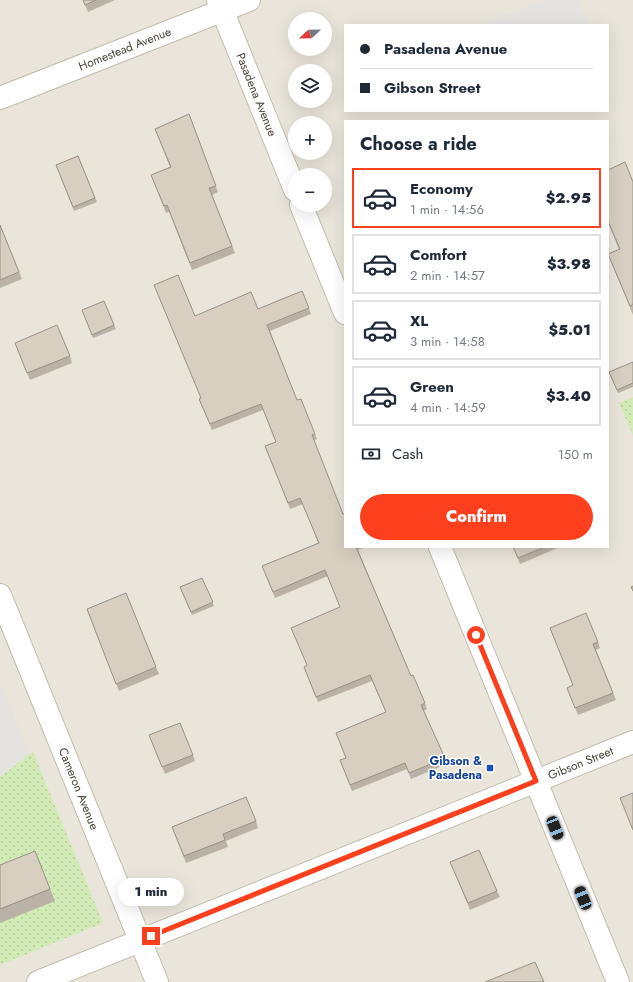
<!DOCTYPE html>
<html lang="en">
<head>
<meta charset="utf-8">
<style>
	:root { --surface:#fff; --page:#f2f2f3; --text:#1f2937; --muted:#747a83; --line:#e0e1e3; --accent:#fc3f1d }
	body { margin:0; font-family:Jost,sans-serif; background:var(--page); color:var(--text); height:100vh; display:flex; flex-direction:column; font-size:15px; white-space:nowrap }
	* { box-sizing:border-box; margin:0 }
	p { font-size:13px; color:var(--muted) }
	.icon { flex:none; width:22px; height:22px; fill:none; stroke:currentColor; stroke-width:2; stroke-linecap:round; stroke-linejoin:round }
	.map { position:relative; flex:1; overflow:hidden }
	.drawer { position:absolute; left:344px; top:120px; width:265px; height:428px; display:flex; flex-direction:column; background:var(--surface); border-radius:0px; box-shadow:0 4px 16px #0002 }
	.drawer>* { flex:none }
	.hud { position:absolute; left:344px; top:24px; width:265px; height:88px; border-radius:0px; box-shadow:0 4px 16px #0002; display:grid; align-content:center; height:88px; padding:0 16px; background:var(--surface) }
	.needle { width:26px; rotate:248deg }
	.buttons { position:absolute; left:288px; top:12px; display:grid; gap:8px }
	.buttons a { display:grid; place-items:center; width:44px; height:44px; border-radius:50%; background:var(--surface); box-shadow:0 4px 16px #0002; font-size:20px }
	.end { position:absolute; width:18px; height:18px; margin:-9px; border:5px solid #fc3f1d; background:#fff; box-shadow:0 0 0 2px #fff }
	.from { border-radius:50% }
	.bubble { position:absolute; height:28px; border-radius:14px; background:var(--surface); box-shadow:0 4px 16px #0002; font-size:13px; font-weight:800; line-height:28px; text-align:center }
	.car { position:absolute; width:12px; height:24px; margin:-12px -6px; border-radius:5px; box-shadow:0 0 3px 1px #0007; background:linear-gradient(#222 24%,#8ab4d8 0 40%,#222 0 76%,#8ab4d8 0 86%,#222 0) }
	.hud b { display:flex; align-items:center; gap:14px; height:38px; font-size:15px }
	.hud b+b { border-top:1px solid var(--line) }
	.hud i { width:10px; height:10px; background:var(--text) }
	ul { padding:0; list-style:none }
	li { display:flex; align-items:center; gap:12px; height:60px; margin:0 8px 6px; padding:0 8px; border:2px solid var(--line); border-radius:0px }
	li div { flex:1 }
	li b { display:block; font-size:15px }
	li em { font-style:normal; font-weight:800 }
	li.active { border-color:var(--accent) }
	li>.icon { width:36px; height:36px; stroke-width:1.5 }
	h2 { padding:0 16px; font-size:18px; line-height:48px }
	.pay { display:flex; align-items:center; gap:10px; height:44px; padding:0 16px; font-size:15px }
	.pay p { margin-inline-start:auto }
	.action { display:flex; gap:8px; margin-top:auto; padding:8px 16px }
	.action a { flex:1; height:46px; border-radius:24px; background:var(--accent); color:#fff; font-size:16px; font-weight:800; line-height:46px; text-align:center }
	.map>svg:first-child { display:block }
	.residential { fill:#eae5da; fill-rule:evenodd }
	.grass { fill:url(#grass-dots) }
	.parking { fill:#e5e3e0 }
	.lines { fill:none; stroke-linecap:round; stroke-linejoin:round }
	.minor-casing { stroke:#c2bbae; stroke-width:24 }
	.tertiary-casing { stroke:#c2bbae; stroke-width:24 }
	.minor { stroke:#fff; stroke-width:22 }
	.tertiary { stroke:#fff; stroke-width:22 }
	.wall { fill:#bab2a6 }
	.building { fill:#d8cfc1; stroke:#979187 }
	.route { stroke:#fc3f1d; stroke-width:5 }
	.transit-dot { fill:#1a4fb4; stroke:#fff; stroke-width:1.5 }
	.labels { text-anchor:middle; stroke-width:3; stroke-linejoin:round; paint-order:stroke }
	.street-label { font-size:12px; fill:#4b4439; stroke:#fff }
	.transit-label { font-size:12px; font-weight:bold; fill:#164399; stroke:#fff; text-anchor:end }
</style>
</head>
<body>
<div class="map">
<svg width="633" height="982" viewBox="0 0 633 982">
	<defs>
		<pattern id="grass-dots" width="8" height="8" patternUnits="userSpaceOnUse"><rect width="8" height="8" fill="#d2eab5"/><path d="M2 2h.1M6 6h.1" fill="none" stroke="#b6ca9c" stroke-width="1.8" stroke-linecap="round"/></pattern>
	</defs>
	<rect width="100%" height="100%" fill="#f6f3ec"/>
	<!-- residential -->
	<path class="residential" d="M0,0H633V982H0ZM295,19H325V49H295ZM345,25H608V111H345ZM295,71H325V101H295ZM345,121H608V547H345ZM295,123H325V153H295ZM295,175H325V205H295Z"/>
	<!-- grass -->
	<g class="grass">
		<polygon points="633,397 633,436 619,403"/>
		<polygon points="33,752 103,923 0,965 0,777 29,754"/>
	</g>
	<!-- parking -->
	<g class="parking">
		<polygon points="543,0 579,0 589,25 481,25"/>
		<polygon points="0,682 29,754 0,777"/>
	</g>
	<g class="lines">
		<!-- minor casing -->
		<g class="minor-casing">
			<g id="minor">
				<path id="s1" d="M218,0L295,190"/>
				<path id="s2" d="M0,98L249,0"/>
				<polyline points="301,205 345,313"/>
				<polyline points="440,547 618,982"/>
				<path id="s3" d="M0,595L157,982"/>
			</g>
		</g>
		<!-- tertiary casing -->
		<g class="tertiary-casing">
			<g id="tertiary">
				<path id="s4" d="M38,982L633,742"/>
			</g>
		</g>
		<!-- minor -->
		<use href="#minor" class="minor"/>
		<!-- tertiary -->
		<use href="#tertiary" class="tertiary"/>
	</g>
	<!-- wall -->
	<g class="wall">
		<polygon points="83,0 115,0 88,12"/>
		<polygon points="189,114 218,192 212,195 235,253 192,270 169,212 166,213 151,175 170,167 155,129"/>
		<polygon points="78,156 97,202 74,211 56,165"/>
		<polygon points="608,170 633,182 633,315 608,254 619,250 608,222"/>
		<polygon points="0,225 22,279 0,288"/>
		<polygon points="302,291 311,314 270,331 297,400 301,399 317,439 314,441 345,547 363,547 363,548 358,550 411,676 425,703 427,709 424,711 447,764 411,779 407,769 352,791 340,760 346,758 336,733 386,712 372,681 318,702 304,667 307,666 340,607 328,576 275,598 262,566 318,543 303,504 290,509 265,446 276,442 263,410 212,430 199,399 200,398 195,316 258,309"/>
		<polygon points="104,301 116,329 93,338 82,310"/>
		<polygon points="17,349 70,356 72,363 30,380"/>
		<polygon points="633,363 633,387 618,393 609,372"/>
		<polygon points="513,547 560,547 520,564"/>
		<polygon points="202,578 214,606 192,615 180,587"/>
		<polygon points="126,593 159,674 119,691 87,609"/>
		<polygon points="550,628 598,642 600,648 596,650 616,700 578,715 567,688 573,685"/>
		<polygon points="152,742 193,755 195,761 165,774"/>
		<polygon points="256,821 258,828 226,841 228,847 186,863 172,827"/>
		<polygon points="450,862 497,891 500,897 470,910"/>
		<polygon points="0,865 50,889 55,901 0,923"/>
	</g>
	<!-- building -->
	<g class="building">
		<polygon points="83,0 96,0 85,5"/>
		<polygon points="189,114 216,186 209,188 232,246 190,263 167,205 164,206 151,175 171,167 155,129"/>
		<polygon points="78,156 95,198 73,207 56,165"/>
		<polygon points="625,162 633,182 633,304 630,306 608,254 620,249 608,221 608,170"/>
		<polygon points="0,225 19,272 0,280"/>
		<polygon points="178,275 195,316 251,292 258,309 302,291 309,308 267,325 297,400 301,399 315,434 312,435 343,514 345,513 345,547 356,547 411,676 413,675 425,703 421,705 445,758 409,773 405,763 350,785 340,760 346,758 336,733 386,712 370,675 316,697 304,667 307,665 291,628 340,607 325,570 273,592 262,566 319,543 300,498 288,503 265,446 276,442 261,404 210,424 199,399 201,398 154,285"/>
		<polygon points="104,301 114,325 92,335 82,310"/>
		<polygon points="57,325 70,356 27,373 15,343"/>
		<polygon points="633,362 633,383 617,390 609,372"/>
		<polygon points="513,547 545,547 518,558"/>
		<polygon points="202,578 213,602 191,612 180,587"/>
		<polygon points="633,586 633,591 631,587"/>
		<polygon points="126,593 156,667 116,684 87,609"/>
		<polygon points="586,613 598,642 593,644 613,693 575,708 567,688 573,685 550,628"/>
		<polygon points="180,723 193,755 162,767 149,735"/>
		<polygon points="633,793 633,830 620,798"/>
		<polygon points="246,797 256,821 223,834 225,840 184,856 172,827"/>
		<polygon points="479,850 497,891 468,903 450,862"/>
		<polygon points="35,851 50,889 0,909 0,865"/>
		<polygon points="535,962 544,982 485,982"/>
	</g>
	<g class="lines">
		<!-- route -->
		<polyline class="route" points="151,936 536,781 476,635"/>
	</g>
	<!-- markers -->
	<rect class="transit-dot" x="486" y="764" width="8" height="8" rx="2"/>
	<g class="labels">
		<!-- street labels -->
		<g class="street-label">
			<text dy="4" stroke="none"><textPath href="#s2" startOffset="134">Homestead Avenue</textPath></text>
			<text dy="4" stroke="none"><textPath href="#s1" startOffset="102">Pasadena Avenue</textPath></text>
			<text dy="4" stroke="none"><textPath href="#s4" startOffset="585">Gibson Street</textPath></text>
			<text dy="4" stroke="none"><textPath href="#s3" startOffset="209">Cameron Avenue</textPath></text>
		</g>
		<!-- transit labels -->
		<g class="transit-label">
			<text x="482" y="765">Gibson &amp;<tspan x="482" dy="14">Pasadena</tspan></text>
		</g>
	</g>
</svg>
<div class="buttons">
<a><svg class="needle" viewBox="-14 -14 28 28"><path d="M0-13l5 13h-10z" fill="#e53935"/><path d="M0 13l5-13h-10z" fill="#747a83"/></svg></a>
<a><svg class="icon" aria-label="layers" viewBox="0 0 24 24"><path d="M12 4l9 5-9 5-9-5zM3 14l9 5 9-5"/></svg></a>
<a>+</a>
<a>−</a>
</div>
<i class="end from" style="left:476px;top:635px"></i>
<i class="end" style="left:151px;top:936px"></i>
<div class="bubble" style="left:118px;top:878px;width:66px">1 min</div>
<i class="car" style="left:555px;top:828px;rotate:158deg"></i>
<i class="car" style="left:583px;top:898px;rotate:338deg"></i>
<div class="hud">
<b><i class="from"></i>Pasadena Avenue</b>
<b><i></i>Gibson Street</b>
</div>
<section class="drawer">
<h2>Choose a ride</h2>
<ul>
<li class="active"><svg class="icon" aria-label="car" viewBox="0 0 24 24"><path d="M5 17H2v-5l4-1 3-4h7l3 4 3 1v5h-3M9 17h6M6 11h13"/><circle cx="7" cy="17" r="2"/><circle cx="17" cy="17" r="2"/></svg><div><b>Economy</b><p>1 min · 14:56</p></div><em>$2.95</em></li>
<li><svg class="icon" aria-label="car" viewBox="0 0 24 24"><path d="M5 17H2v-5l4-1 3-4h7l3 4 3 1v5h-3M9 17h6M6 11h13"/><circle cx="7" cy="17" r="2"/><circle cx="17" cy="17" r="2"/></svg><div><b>Comfort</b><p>2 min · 14:57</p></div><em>$3.98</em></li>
<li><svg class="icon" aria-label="car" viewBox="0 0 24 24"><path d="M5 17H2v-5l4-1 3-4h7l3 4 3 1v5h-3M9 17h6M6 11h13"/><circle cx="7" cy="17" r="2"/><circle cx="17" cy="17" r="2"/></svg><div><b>XL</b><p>3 min · 14:58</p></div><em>$5.01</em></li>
<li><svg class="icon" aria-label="car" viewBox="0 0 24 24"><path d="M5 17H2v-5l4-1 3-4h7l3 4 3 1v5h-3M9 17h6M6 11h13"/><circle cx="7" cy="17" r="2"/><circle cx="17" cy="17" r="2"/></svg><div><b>Green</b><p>4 min · 14:59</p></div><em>$3.40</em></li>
</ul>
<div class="pay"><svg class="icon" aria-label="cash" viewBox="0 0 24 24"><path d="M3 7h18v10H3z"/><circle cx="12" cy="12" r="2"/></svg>Cash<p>150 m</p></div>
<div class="action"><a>Confirm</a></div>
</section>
</div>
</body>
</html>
